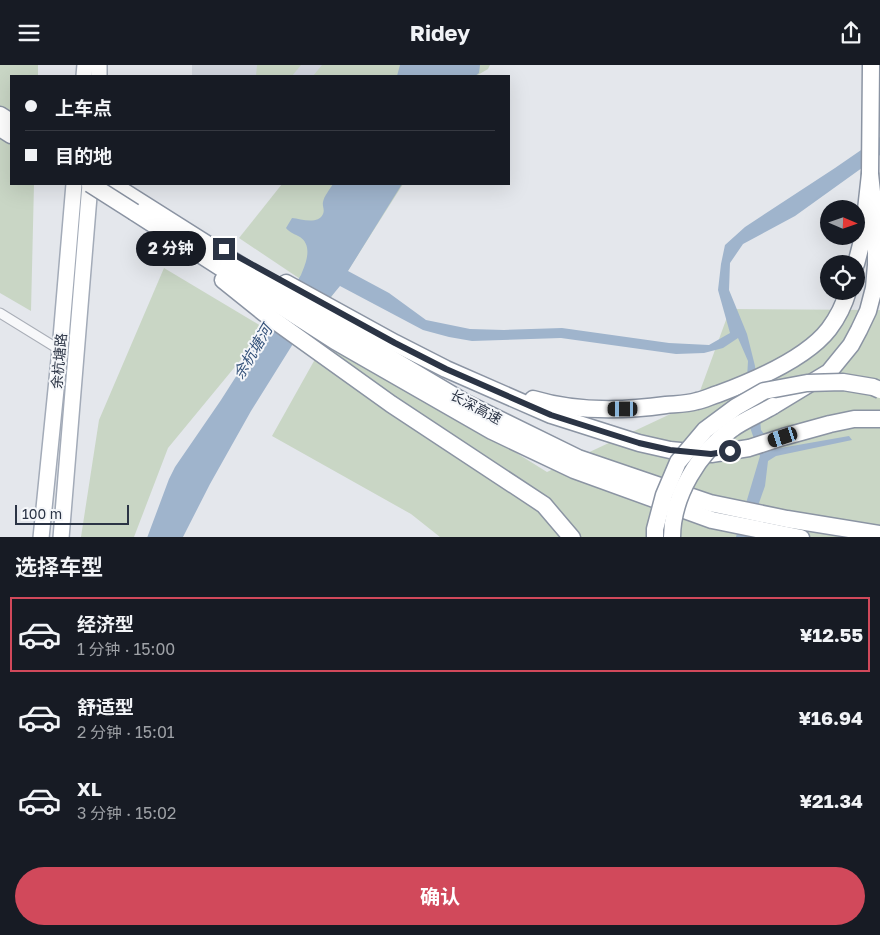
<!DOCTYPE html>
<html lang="zh">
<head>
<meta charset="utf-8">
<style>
	:root { --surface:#171b24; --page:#242831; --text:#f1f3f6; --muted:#9ea1a6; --line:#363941; --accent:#d1495b }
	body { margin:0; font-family:"Golos Text","Noto Sans SC",sans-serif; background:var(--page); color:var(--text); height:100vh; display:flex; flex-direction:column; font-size:19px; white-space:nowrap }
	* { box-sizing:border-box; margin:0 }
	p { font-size:16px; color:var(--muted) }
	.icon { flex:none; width:28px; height:28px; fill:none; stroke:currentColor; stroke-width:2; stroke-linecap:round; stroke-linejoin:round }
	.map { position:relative; height:472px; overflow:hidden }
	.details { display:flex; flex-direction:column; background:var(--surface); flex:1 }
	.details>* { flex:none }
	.guide { position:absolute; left:10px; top:10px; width:500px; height:110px; border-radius:0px; box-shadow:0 5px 20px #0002; display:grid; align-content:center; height:110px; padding:0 15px; background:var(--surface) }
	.needle { width:32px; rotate:92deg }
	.fabs { position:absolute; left:820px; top:135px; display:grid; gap:10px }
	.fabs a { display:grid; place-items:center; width:45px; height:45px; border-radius:50%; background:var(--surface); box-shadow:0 5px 20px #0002; font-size:25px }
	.scale { position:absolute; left:15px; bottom:12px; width:114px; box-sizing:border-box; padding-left:5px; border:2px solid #2b3445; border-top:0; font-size:14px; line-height:18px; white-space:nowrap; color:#2b3445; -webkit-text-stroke:4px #f4f6f9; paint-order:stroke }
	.end { position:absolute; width:22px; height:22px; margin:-11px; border:6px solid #2b3445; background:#fff; box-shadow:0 0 0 2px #fff }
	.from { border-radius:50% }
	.bubble { position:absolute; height:35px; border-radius:18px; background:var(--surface); box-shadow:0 5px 20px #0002; font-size:16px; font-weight:700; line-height:35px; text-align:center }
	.car { position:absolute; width:15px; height:30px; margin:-15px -8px; border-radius:6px; box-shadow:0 0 4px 1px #0007; background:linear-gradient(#222 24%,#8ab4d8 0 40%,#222 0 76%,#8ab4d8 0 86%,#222 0) }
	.guide b { display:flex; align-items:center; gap:18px; height:48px; font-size:19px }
	.guide b+b { border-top:1px solid var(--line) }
	.guide i { width:12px; height:12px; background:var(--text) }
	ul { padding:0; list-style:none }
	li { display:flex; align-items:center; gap:15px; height:75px; margin:0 10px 8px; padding:0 5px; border:2px solid transparent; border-radius:0px }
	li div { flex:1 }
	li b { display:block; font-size:19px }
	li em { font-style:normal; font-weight:700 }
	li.on { border-color:var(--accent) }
	li>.icon { width:45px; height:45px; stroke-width:1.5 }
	h2 { padding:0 15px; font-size:22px; line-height:60px }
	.button { display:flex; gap:10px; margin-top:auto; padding:10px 15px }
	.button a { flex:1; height:58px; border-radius:30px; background:var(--accent); color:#fff; font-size:20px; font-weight:700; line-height:58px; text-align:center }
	header { display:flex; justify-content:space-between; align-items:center; height:65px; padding:0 15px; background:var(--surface); font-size:22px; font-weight:700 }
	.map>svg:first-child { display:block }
	.built { fill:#d2d6de }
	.green { fill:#c9d6c5 }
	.water { fill:#9fb4cc }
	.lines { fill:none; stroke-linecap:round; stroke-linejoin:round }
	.street-casing { stroke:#a9aeb7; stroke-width:11 }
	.primary-casing { stroke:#a3abb8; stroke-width:18 }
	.highway-casing { stroke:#8b94a3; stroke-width:19 }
	.street { stroke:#f7f8fa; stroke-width:9 }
	.primary { stroke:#fff; stroke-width:15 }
	.highway { stroke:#fff; stroke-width:16 }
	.highway-bridge-casing { stroke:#8b94a3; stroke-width:19; stroke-linecap:butt }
	.highway-bridge { stroke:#fff; stroke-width:16 }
	.route { stroke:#2b3445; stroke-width:6 }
	.labels { text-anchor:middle; stroke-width:4; stroke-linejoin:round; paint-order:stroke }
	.street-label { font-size:14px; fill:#2b3445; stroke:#f4f6f9 }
	.water-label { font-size:15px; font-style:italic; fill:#34527a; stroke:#f4f6f9 }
</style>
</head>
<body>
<header><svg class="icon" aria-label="menu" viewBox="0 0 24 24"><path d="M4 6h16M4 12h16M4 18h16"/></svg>Ridey<svg class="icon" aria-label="share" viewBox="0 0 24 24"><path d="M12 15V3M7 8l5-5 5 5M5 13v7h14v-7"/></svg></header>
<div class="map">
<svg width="880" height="473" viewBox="0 0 880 473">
	<rect width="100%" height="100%" fill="#e4e7ec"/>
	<!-- built -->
	<polygon class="built" points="192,0 352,0 356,11 192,11"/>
	<!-- green -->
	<g class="green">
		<polygon points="0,0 38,0 38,11 11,11 11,119 34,119 31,246 0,228"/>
		<polygon points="257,0 301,0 292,11 256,11"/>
		<polygon points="322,0 490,0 488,4 476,11 313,11"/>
		<polygon points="282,119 403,119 330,234 239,173"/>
		<polygon points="164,203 266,264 168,383 134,472 81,472 99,355"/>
		<polygon points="730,244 880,245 880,472 440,472 411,449 272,371 328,271 547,407 696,337"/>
	</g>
	<!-- water -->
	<g class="water">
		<polygon points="400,0 480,0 479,8 475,11 397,11"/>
		<path d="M880,72V90L795,151L743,179L730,198L729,225L747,269L755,301L761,365L775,384L849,371L852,375L776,391L768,396L765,421L747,472H736L760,391L745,348L748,296L738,273L723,283L704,288L676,289L561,273L472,276L449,272L423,265L340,221L296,274L251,346L210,419L183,472L147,473L169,414L175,402L221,335L301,210C306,198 313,181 300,172C295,169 290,168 286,163L292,153C301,154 318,160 323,149C325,145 322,141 323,137C324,131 330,124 333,119H402L348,206L389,228L426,255L470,264L504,265L562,263L669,278L709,280L730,268L718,225L721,199L725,180L745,162L835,103Z"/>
	</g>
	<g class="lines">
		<!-- street casing -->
		<g class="street-casing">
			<polyline id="street" points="0,248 60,285"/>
		</g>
		<!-- primary casing -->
		<g class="primary-casing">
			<g id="primary">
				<polyline points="84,11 85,0"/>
				<polyline points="99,11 99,0"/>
				<polyline points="41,473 60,285 74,119"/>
				<polyline points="61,473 90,119"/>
			</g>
		</g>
		<!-- highway casing -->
		<g class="highway-casing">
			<g id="highway">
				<polyline points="0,50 11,57"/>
				<polyline points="0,63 11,70"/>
				<polyline points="112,119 343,265 466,338 578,393 710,438 787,454 880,469"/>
				<polyline points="134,147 335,276 492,366 574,405 712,455 801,473"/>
				<polyline points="856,199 863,172 870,109 871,0"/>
				<polyline points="223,215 264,248 391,339 544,440 572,473"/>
				<polyline points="286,218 395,278 446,304 551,350 639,378 670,385 711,389 749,383 783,372 830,359 854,354 880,354"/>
				<path d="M533,334C576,347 623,346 666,340C676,339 687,339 697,336C704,335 711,331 718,329C753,316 806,294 829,264C838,252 844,240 848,226"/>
				<polyline points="773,341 829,307 851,280 859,265 868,246 874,223 876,200 876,163 870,109"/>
			</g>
		</g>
		<!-- street -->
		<use href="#street" class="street"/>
		<!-- primary -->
		<use href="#primary" class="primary"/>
		<!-- highway -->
		<use href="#highway" class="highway"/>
		<!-- highway-bridge casing -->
		<g class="highway-bridge-casing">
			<g id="highway-bridge">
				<polyline points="90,119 134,147"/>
				<polyline points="655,473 655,464 664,430 678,397 705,365 736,342 764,326 807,318 843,317 873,322 880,325"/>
				<path d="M672,473C672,431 699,387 732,364C744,355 760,349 773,341"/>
			</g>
		</g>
		<!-- highway-bridge -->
		<use href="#highway-bridge" class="highway-bridge"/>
	</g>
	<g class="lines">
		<!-- route -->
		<polyline class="route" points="224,184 395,278 446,304 551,350 639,378 670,385 711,389 730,386"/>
	</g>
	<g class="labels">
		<!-- street labels -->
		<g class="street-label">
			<text transform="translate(59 296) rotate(-85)" y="5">余杭塘路</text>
			<text transform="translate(476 342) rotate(28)" y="5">长深高速</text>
		</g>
		<!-- water labels -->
		<g class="water-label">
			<text transform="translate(253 287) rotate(-59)" y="5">余杭塘河</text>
		</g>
	</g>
</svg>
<div class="fabs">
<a><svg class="needle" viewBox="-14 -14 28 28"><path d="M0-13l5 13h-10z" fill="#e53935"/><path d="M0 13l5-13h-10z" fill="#9ea1a6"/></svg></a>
<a><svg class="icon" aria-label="locate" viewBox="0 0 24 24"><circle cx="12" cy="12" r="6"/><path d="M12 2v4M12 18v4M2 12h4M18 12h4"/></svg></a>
</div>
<div class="scale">100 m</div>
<i class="end from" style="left:730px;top:386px"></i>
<i class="end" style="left:224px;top:184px"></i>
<div class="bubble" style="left:136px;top:166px;width:70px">2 分钟</div>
<i class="car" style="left:623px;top:344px;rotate:270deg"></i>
<i class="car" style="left:783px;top:372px;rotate:252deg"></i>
<div class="guide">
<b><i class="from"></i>上车点</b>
<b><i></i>目的地</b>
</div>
</div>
<section class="details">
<h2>选择车型</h2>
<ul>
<li class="on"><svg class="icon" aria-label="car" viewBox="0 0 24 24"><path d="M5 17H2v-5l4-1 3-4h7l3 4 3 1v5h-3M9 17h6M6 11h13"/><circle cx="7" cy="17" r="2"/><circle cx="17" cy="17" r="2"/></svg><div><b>经济型</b><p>1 分钟 · 15:00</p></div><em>¥12.55</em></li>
<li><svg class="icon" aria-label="car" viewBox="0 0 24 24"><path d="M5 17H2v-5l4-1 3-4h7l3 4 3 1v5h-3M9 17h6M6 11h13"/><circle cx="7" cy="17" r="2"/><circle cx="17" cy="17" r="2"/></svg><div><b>舒适型</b><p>2 分钟 · 15:01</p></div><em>¥16.94</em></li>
<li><svg class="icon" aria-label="car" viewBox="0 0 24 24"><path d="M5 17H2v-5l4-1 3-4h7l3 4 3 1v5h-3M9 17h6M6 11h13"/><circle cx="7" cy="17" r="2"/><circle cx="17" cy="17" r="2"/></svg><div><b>XL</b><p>3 分钟 · 15:02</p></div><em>¥21.34</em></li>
</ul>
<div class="button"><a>确认</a></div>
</section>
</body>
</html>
